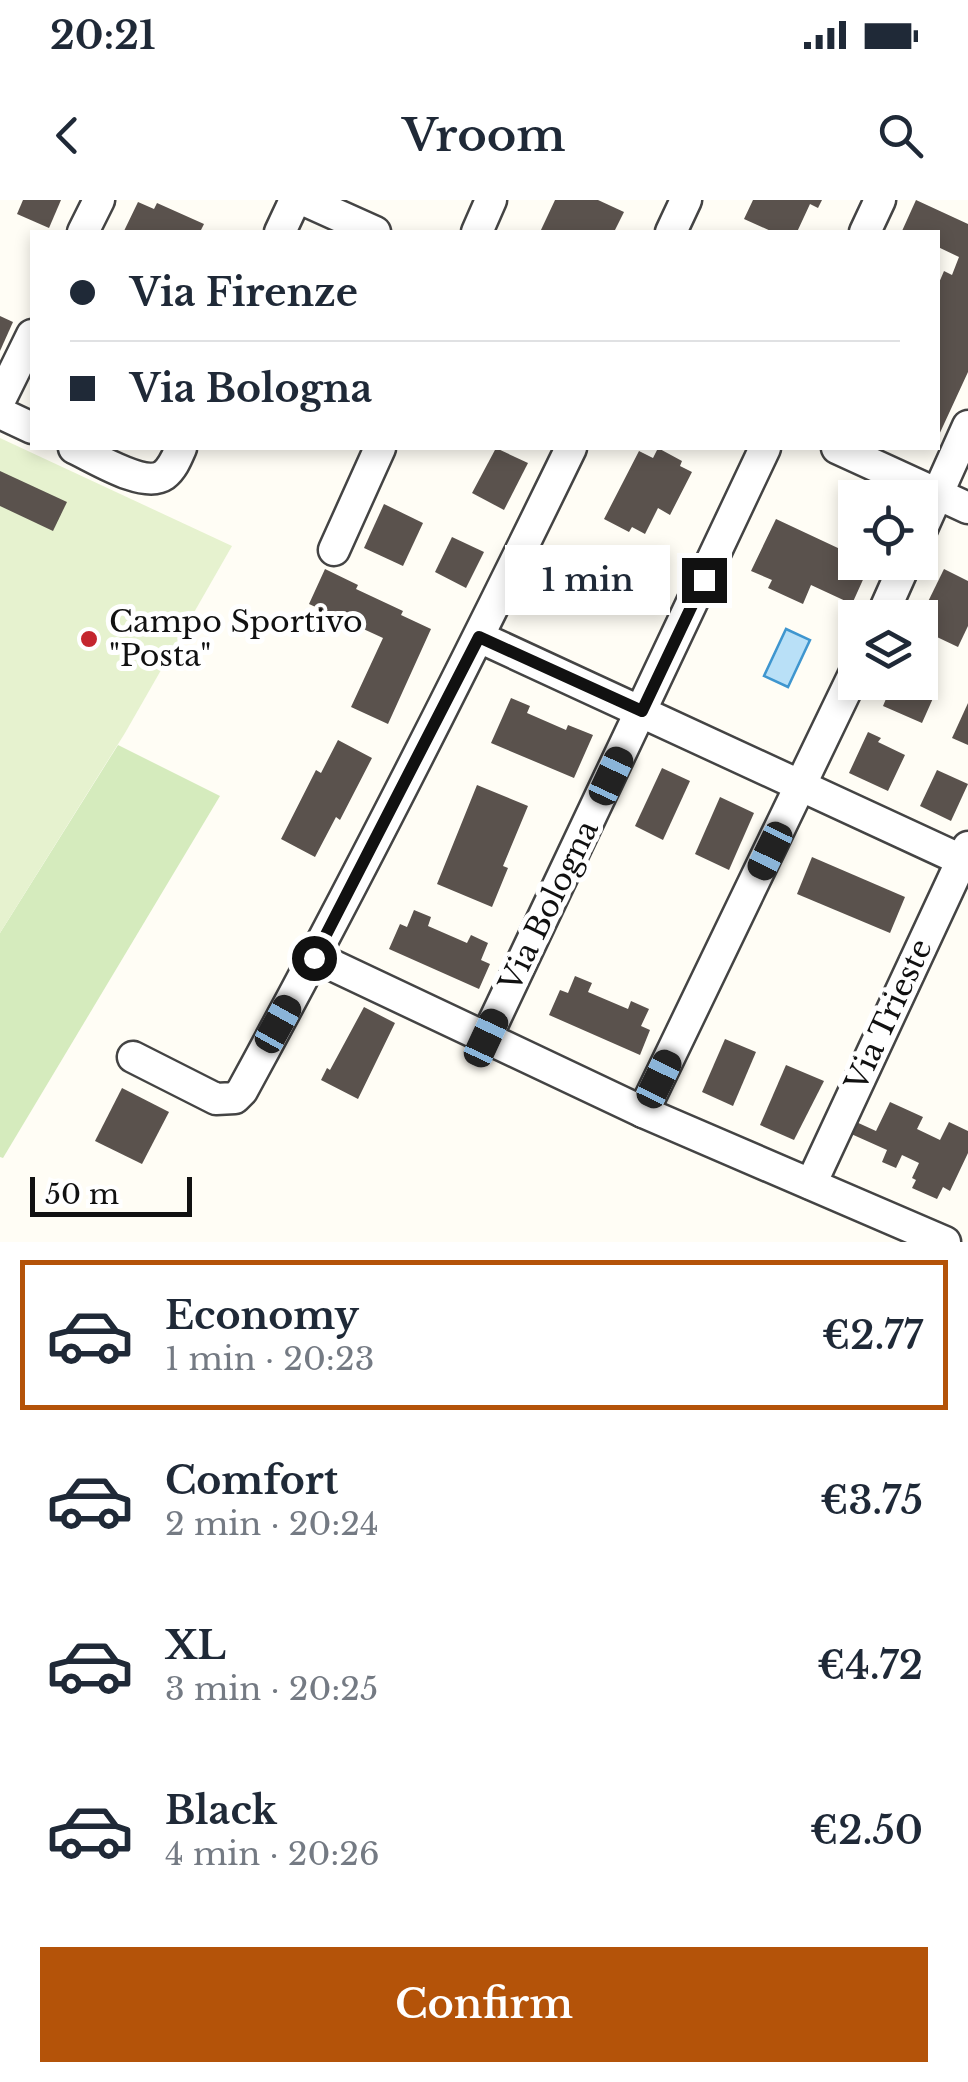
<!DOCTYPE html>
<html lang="en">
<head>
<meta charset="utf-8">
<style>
	:root { --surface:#fff; --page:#f6f6f7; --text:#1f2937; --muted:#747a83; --line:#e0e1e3; --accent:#b45309 }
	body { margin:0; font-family:"Libre Baskerville",serif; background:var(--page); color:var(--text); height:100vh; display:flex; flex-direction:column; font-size:38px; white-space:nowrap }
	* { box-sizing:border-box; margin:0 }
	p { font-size:32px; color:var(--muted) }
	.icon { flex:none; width:55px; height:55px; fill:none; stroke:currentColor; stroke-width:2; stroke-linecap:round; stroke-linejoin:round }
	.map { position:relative; height:1042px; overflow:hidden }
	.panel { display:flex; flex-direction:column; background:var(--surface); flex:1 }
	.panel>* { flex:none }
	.guide { position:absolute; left:30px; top:30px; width:910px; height:220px; border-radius:0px; box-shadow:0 5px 15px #0003; display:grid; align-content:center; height:220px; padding:0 40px; background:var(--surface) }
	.controls { position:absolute; left:838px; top:280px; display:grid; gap:20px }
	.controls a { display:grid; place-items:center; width:100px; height:100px; border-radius:0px; background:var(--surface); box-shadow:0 5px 15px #0003; font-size:50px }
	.scale { position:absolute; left:30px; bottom:25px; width:162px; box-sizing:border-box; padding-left:10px; border:5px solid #111; border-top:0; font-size:28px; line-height:35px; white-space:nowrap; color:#111; -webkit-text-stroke:8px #fff; paint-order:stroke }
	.end { position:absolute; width:45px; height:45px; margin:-22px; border:12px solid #111; background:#fff; box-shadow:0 0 0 5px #fff }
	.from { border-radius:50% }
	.bubble { position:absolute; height:70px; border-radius:0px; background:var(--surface); box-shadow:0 5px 15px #0003; font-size:32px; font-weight:600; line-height:70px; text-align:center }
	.car { position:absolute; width:30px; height:60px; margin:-30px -15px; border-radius:12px; box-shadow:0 0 8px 2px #0007; background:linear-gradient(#222 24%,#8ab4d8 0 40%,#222 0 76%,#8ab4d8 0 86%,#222 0) }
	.guide b { display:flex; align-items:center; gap:35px; height:95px; font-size:38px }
	.guide b+b { border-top:2px solid var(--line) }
	.guide i { width:25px; height:25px; background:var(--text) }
	ul { padding:18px 0 0; list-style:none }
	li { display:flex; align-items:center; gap:30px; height:150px; margin:0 20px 15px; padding:0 20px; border:5px solid transparent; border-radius:0px }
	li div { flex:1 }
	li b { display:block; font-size:38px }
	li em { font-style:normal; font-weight:600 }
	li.current { border-color:var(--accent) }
	li>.icon { width:90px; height:90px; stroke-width:1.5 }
	.cta { display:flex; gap:20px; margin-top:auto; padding:20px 40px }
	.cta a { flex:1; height:115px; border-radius:0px; background:var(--accent); color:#fff; font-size:40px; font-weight:600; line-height:115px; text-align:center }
	.status { display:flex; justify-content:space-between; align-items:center; height:70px; padding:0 50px; background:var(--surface); direction:ltr }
	.status svg { height:28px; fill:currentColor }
	header { display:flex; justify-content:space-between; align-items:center; height:130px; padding:0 40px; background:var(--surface); font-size:45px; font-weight:600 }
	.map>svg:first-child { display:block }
	.green { fill:#d5ebbd }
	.pitch { fill:#e6f2cf }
	.water { fill:#b9e0f7; stroke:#3f96cf; stroke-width:2.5 }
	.building { fill:#5a524d }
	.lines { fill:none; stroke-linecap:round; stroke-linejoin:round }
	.minor-casing { stroke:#444; stroke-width:35 }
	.minor { stroke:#fff; stroke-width:30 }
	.route { stroke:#111; stroke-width:12 }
	.poi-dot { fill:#c4262e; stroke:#fff; stroke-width:4 }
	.labels { text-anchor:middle; stroke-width:10; stroke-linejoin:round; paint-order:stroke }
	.poi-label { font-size:30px; fill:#111; stroke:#fff; text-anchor:start }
	.street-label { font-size:30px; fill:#111; stroke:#fff }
</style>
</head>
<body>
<div class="status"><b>20:21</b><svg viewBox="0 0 49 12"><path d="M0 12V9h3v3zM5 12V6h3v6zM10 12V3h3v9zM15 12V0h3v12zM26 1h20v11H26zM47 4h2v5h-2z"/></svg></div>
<header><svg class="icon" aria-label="back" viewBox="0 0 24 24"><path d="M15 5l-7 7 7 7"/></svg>Vroom<svg class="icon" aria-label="search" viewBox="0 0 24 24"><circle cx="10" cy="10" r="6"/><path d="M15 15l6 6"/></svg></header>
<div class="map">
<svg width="968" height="1042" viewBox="0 0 968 1042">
	<rect width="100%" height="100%" fill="#fffdf5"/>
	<!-- green -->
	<polygon class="green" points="118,545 220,596 3,958 0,957 0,733"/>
	<!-- pitch -->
	<polygon class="pitch" points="0,238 232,346 125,533 0,733"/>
	<!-- water -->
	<polygon class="water" points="786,429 810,440 788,487 764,476"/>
	<!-- building -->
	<g class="building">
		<polygon points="23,0 61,0 49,28 17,14"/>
		<polygon points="555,0 598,0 624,12 614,32 540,32"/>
		<polygon points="753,0 822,0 818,8 810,4 797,32 773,32 744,19"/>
		<polygon points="916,0 968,24 968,172 938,237 938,85 944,71 952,75 959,57 938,47 938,32 902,31"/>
		<polygon points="138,2 154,9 157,3 204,24 200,32 128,32 124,31"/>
		<polygon points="0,116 13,122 0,151"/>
		<polygon points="496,248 528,263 504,310 472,293"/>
		<polygon points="658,248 682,261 680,266 692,272 670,315 658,308 645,334 632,327 629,332 604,319 639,251 653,258"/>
		<polygon points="0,271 67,302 53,331 0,306"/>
		<polygon points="384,304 423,323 403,366 364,348"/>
		<polygon points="776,319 855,356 855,362 871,362 852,404 811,385 803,404 768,388 772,380 751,371"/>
		<polygon points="452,337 484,352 466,388 435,372"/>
		<polygon points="593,357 636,377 625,401 582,381"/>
		<polygon points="325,369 358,385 356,389 403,411 401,415 431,429 388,524 351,507 383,438 309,404"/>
		<polygon points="944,369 968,381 968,426 958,447 920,429 920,418"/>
		<polygon points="920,479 938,487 922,523 883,506 893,482 920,482"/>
		<polygon points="511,498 530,506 527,513 566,530 568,525 593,535 574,578 491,543"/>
		<polygon points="968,503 968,545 952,538"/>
		<polygon points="868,532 881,538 878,542 905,555 888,591 849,573"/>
		<polygon points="338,540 372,558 340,620 336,617 315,657 281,639 316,570 321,573"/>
		<polygon points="662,568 690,581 663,640 635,626"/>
		<polygon points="937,570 968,584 951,621 920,606"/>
		<polygon points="477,585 528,606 503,666 508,668 492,707 437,684"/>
		<polygon points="720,597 754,613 729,670 695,654"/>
		<polygon points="812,657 905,697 890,733 797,694"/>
		<polygon points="414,710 431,717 428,726 467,743 471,735 488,743 481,760 490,764 479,789 389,749 400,724 407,727"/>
		<polygon points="575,776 592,783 588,792 628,809 631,801 649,809 641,826 650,830 640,855 549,815 560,790 568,793"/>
		<polygon points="364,807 395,823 358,899 321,880 327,868 330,870"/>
		<polygon points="725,839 756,852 733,906 702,892"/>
		<polygon points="786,865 824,881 794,940 760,925"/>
		<polygon points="122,888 169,912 142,964 95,941"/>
		<polygon points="890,902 923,917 917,929 940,940 949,922 968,931 968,953 950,991 943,987 937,999 912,988 916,980 912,978 919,963 902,955 896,968 882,962 887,950 849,933 854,921 876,931"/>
	</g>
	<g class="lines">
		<!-- minor casing -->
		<g class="minor-casing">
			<g id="minor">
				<polyline points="304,0 375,32"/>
				<polyline points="83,32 99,0"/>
				<polyline points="280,32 295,0"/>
				<polyline points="477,32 491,0"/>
				<polyline points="671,32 686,0"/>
				<polyline points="865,32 880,0"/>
				<polyline points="0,200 32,135"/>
				<polyline points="0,213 32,228"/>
				<path d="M74,248C94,257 144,289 164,275C173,268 177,257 181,248"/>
				<polyline points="837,248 968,308"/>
				<polyline points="920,333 968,226"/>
				<polyline points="334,350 380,248"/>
				<polyline points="881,418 906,362"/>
				<polyline points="479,437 968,663"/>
				<polyline points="315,757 643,912 945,1042"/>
				<polyline points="486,838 765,248"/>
				<path d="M133,857L216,899L235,898L242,891C357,680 466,464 571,248"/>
				<polyline points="643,912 855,472"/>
				<polyline points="811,984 968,647"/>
			</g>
		</g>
		<!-- minor -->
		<use href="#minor" class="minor"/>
	</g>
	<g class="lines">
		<!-- route -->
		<polyline class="route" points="314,758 479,437 642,511 704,380"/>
	</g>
	<!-- markers -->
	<circle class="poi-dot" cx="89" cy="439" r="10"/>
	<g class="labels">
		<!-- poi labels -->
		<g class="poi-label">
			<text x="109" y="432">Campo Sportivo<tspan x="109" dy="34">"Posta"</tspan></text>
		</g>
		<!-- street labels -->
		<g class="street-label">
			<text transform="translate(549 706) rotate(-64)" y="10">Via Bologna</text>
			<text transform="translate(889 815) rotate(-65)" y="10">Via Trieste</text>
		</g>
	</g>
</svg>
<div class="controls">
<a><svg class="icon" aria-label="locate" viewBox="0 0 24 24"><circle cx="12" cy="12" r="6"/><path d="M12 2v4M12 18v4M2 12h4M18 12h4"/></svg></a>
<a><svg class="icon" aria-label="layers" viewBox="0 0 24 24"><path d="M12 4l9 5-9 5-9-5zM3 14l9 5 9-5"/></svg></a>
</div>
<div class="scale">50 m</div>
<i class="end from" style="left:314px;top:758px"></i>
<i class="end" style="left:704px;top:380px"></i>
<div class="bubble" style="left:505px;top:345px;width:165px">1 min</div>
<i class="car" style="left:611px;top:576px;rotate:25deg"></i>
<i class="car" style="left:770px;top:651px;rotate:206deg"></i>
<i class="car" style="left:278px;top:824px;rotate:29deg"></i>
<i class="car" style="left:486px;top:838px;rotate:25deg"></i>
<i class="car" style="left:659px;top:879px;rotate:26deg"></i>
<div class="guide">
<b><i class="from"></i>Via Firenze</b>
<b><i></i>Via Bologna</b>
</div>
</div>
<section class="panel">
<ul>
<li class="current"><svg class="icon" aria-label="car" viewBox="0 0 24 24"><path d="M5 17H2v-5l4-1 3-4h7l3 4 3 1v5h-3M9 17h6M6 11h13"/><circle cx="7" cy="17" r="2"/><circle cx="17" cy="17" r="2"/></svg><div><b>Economy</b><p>1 min · 20:23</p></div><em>€2.77</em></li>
<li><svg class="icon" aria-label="car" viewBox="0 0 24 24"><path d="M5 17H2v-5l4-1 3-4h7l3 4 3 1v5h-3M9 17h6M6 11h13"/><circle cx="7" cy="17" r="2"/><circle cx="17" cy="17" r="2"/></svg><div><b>Comfort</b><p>2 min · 20:24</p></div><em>€3.75</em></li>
<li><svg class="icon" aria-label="car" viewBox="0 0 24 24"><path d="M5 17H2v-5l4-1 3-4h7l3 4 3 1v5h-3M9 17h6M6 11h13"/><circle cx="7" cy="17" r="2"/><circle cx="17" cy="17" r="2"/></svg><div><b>XL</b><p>3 min · 20:25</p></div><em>€4.72</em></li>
<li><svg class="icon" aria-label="car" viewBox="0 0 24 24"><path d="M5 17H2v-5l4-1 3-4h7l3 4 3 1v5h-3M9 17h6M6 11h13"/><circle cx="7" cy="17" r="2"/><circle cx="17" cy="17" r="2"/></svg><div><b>Black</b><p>4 min · 20:26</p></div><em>€2.50</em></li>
</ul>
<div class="cta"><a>Confirm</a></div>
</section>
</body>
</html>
